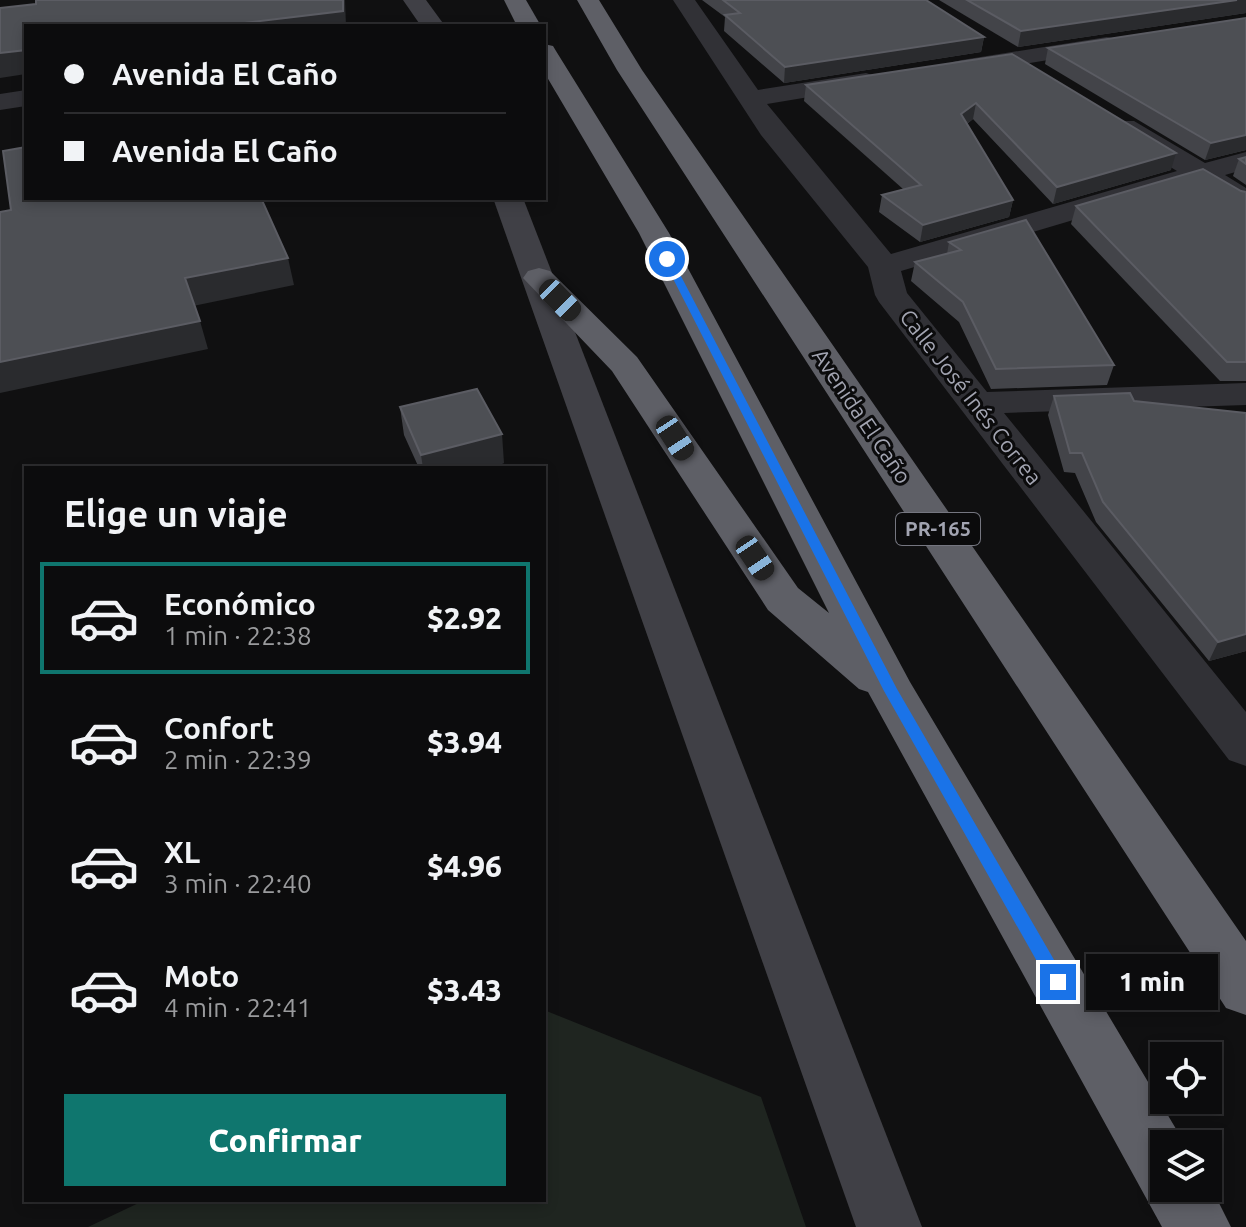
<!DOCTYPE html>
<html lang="es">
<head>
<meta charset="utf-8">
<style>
	:root { --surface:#0c0c0d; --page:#151516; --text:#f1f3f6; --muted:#9a9b9d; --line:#2c2c2e; --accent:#0f766e }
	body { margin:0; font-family:Ubuntu,sans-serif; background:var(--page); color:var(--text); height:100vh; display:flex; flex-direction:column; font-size:30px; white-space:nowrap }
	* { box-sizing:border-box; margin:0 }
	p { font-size:26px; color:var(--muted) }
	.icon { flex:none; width:44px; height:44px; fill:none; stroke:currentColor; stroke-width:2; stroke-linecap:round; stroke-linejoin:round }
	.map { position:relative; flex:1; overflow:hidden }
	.details { position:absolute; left:24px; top:466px; width:522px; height:736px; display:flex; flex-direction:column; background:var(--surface); border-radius:0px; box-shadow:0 4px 12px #0003,0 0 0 2px var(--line) }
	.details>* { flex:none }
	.banner { position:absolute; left:24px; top:24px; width:522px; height:176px; border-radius:0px; box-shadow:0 4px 12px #0003,0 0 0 2px var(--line); display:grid; align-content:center; height:176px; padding:0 40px; background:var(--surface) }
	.fabs { position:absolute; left:1150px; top:1042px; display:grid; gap:16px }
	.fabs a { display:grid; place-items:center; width:72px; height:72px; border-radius:0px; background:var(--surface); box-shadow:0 4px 12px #0003,0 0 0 2px var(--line); font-size:40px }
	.end { position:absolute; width:36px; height:36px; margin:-18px; border:10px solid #1a73e8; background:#fff; box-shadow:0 0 0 4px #fff }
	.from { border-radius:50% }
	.bubble { position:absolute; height:56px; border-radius:0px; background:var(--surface); box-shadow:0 4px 12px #0003,0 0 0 2px var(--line); font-size:26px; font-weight:800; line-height:56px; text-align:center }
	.car { position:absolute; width:24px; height:48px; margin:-24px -12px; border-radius:10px; box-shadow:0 0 6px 2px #0007; background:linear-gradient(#222 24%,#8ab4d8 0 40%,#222 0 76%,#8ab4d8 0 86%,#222 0) }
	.banner b { display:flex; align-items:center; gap:28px; height:76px; font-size:30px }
	.banner b+b { border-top:2px solid var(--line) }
	.banner i { width:20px; height:20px; background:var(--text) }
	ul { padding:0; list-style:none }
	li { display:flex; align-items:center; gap:24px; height:112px; margin:0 16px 12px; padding:0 24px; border:4px solid transparent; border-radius:0px }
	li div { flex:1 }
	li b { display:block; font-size:30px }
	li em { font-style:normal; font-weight:800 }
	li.selected { border-color:var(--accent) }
	li>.icon { width:72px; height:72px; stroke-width:1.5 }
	h2 { padding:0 40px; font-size:36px; line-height:96px }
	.cta { display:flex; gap:16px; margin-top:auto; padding:16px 40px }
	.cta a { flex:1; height:92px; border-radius:0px; background:var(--accent); color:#fff; font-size:32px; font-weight:800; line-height:92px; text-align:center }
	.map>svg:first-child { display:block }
	.green { fill:#1f2520 }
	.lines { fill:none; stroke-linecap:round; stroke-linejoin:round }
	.street { fill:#313136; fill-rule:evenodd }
	.secondary { fill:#404046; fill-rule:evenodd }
	.highway { fill:#5e5f66; fill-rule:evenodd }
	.wall { fill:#434449 }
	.shaded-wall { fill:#2a2b2e }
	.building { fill:#4d4f54; stroke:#5b5c63; stroke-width:2 }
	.route { fill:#1a73e8 }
	.labels { text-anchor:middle; stroke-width:6; stroke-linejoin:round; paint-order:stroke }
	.shield { fill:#0b0b0c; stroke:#757680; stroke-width:2 }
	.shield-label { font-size:20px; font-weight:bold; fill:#a2a4b1 }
	.street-label { font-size:22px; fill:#a2a4b1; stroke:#0b0b0c }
</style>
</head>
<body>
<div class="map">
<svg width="1246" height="1227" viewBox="0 0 1246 1227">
	<rect width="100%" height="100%" fill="#101011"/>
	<!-- green -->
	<polygon class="green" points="544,1010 761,1097 806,1227 88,1227 145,1200 544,1200"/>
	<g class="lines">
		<!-- street -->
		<g class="street">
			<polygon points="673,0 695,0 758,90 866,73 875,76 879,81 875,86 767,104 891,254 1177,171 1114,133 1110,127 1114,121 1134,121 1205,163 1246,152 1246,169 1225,175 1246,188 1246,209 1236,206 1198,183 901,271 907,293 987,392 1246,383 1246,405 1004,413 1246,712 1246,766 1229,760 879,302 875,295 868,267 761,135"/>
			<polygon points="1107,37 1116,39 1119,44 1116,49 962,74 953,72 950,67 953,62 962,60"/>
			<polygon points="26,90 26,106 0,110 0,94"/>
		</g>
		<!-- secondary -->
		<g class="secondary">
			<polygon points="403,0 426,0 445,26 421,26"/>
			<polygon points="493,198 523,198 922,1227 856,1227"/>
		</g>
		<!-- highway -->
		<g class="highway">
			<polygon points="504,0 526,0 541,26 517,26"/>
			<polygon points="577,0 599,0 642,70 1246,941 1246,1015 1226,1008 617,70"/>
			<polygon points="544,44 553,46 556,51 669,233 910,682 1185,1144 1164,1144 1164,1188 1208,1188 1208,1181 1231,1227 1162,1227 868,692 859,689 768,610 612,371 523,278 528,271 539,268 550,271 637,357 798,588 829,613 639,233 544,72"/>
		</g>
	</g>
	<!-- wall -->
	<g class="wall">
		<polygon points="702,0 926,0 984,37 981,52 784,83 724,31 725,17"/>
		<polygon points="939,0 1246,0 1246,13 1018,47"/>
		<polygon points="1246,18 1246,150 1205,160 1045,64 1048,48"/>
		<polygon points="1012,54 1171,170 1053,204 973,119 967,124 1013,200 1009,217 920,242 879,212 882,195 903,189 804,101 806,85"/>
		<polygon points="1246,157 1246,185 1233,176 1239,159"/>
		<polygon points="1241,191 1246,192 1246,381 1220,381 1071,224 1076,206"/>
		<polygon points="949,242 1114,365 1107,385 991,389 959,322 911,281 915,262 947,254"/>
		<polygon points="1054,396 1134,401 1246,413 1246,651 1209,661 1096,522 1075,473 1064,472 1048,415"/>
		<polygon points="400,407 504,463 485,468 419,468 404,435"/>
	</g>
	<!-- shaded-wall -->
	<g class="shaded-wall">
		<polygon points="343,0 345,0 346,26 220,26"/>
		<polygon points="1237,0 1246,0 1246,13 1018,47 1021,31"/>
		<polygon points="984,37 981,52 784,83 785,67"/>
		<polygon points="26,50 26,74 0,78 0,53"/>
		<polygon points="976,103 973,119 958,131 961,114"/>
		<polygon points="1246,135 1246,150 1205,160 1211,143"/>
		<polygon points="1176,153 1171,170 1053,204 1057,187"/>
		<polygon points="1013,200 1009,217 920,242 923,225"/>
		<polygon points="288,258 294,285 193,306 185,278"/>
		<polygon points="200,321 208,349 0,393 0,362"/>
		<polygon points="502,434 504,463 485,468 423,468 421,455"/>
		<polygon points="1246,634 1246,651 1209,661 1218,642"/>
	</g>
	<!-- building -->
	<g class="building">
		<polygon points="36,0 343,0 343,11 220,26 26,26 26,50 0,53 0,8 36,4"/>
		<polygon points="723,0 926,0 984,37 785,67 725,15 740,13"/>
		<polygon points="967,0 1237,0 1021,31"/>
		<polygon points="1246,18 1246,135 1211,143 1048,48"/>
		<polygon points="1012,54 1176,153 1057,187 976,103 961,114 1013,200 923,225 882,195 921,185 806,85"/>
		<polygon points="26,147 26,198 261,198 288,258 185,278 200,321 0,362 0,212 11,210 3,151"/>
		<polygon points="1246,157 1246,164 1239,159"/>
		<polygon points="1203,169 1241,191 1246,192 1246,362 1227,362 1076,206"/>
		<polygon points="1026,220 1114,365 996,369 963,302 915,262 961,250 949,242"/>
		<polygon points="477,389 502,434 421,455 400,407"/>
		<polygon points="1130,393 1134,401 1246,413 1246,634 1218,642 1103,502 1082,453 1070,453 1054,396"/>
	</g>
	<!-- route -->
	<polygon class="route" points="667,256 672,259 897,689 1064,977 1066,982 1064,988 1052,988 884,691 663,259"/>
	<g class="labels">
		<!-- shield labels -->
		<rect class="shield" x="896" y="513" width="84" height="32" rx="6"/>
		<g class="shield-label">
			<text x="938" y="536">PR-165</text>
		</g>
		<!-- street labels -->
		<g class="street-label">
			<text transform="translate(971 397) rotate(52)" y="8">Calle José Inés Correa</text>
			<text transform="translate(862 416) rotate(56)" y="8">Avenida El Caño</text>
		</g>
	</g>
</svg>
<div class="fabs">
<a><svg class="icon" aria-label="locate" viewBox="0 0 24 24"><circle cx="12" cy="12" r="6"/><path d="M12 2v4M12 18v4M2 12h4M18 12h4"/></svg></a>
<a><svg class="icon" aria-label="layers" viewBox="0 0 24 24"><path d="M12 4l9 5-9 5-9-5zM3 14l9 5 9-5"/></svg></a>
</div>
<i class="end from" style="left:667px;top:259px"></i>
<i class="end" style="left:1058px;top:982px"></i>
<div class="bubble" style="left:1086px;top:954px;width:132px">1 min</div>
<i class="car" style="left:560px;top:300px;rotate:135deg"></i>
<i class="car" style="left:675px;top:438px;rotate:147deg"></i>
<i class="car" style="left:755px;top:558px;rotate:146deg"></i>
<div class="banner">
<b><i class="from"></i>Avenida El Caño</b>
<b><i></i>Avenida El Caño</b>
</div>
<section class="details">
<h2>Elige un viaje</h2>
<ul>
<li class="selected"><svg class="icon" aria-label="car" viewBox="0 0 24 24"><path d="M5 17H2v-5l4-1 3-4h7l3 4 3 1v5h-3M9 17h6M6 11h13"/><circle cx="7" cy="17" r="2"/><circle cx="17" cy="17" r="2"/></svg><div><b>Económico</b><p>1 min · 22:38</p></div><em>$2.92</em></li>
<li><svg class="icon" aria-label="car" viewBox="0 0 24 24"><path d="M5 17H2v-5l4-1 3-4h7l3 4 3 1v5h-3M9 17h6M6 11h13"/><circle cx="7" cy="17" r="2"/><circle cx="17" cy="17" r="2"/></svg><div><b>Confort</b><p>2 min · 22:39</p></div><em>$3.94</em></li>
<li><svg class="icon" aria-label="car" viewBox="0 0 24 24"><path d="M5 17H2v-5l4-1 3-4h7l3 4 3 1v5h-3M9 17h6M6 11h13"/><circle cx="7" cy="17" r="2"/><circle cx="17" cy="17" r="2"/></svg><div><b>XL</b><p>3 min · 22:40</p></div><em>$4.96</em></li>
<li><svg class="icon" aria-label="car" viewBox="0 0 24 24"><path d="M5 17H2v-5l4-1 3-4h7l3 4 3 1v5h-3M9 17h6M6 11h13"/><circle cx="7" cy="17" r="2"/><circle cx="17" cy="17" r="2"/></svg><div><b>Moto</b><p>4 min · 22:41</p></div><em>$3.43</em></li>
</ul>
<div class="cta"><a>Confirmar</a></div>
</section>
</div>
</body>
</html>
